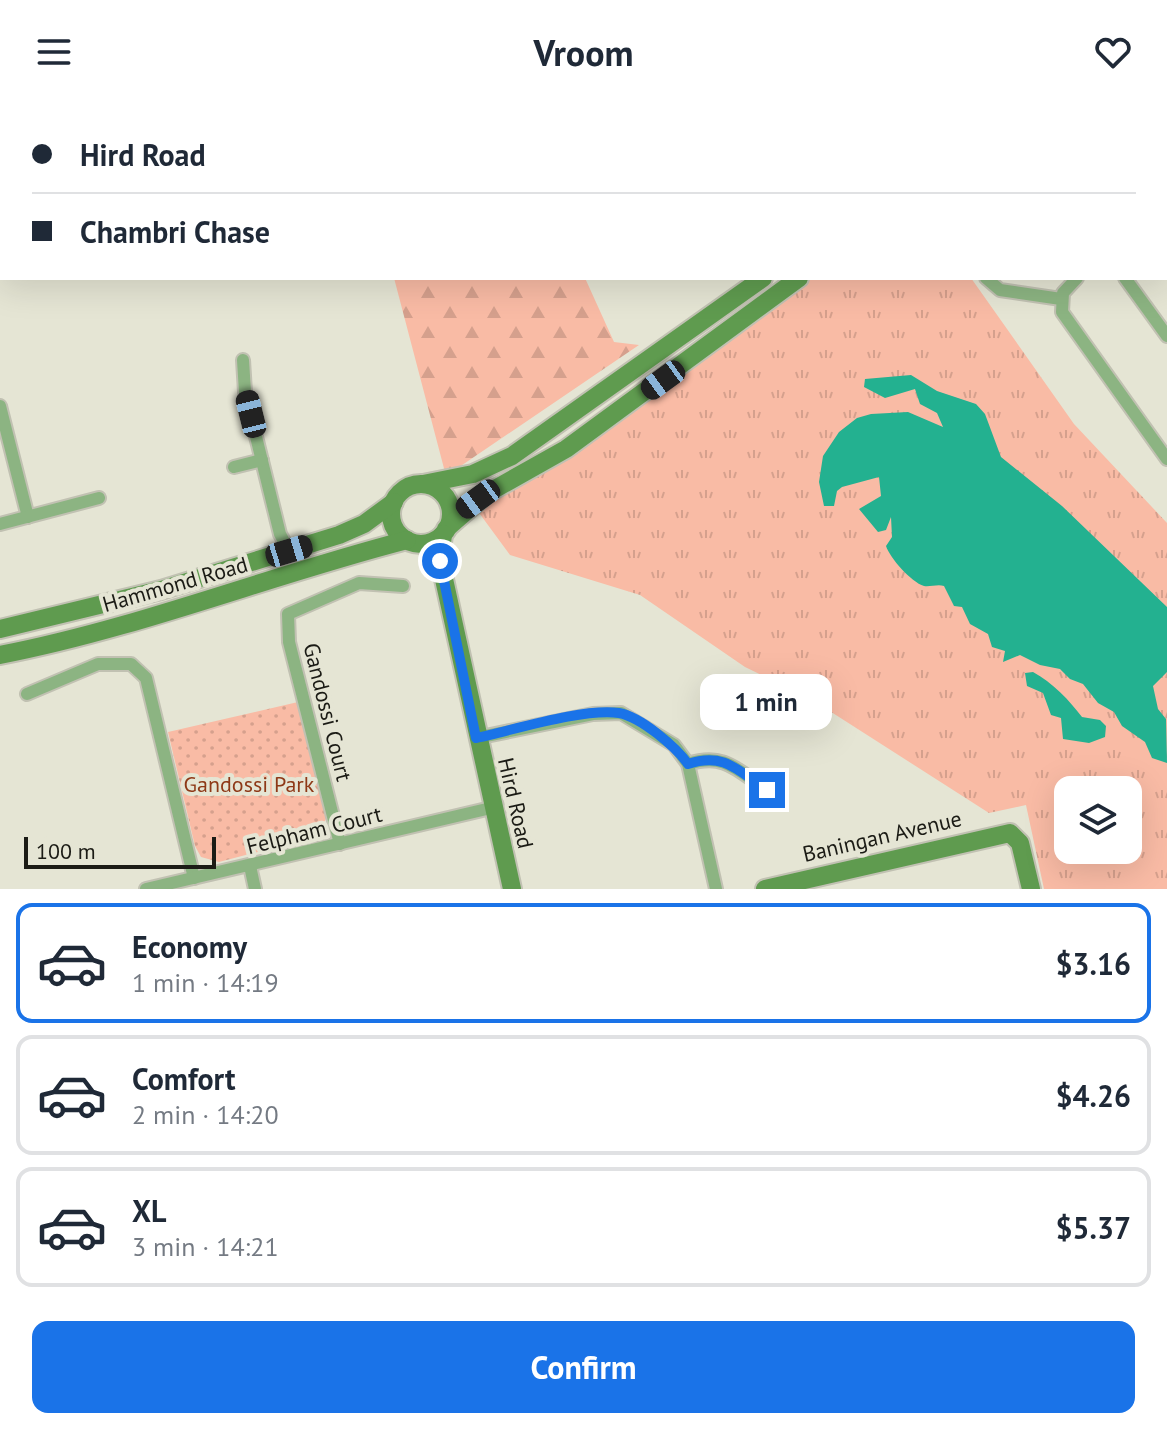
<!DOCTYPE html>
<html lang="en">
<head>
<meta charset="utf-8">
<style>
	:root { --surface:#fff; --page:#f2f2f3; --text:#1f2937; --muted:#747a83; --line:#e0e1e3; --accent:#1a73e8 }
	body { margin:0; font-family:"PT Sans",sans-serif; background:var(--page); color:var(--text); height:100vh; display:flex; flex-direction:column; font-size:30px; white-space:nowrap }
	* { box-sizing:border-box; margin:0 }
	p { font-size:26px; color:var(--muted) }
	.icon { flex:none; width:44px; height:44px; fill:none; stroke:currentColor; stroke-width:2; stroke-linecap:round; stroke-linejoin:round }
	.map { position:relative; height:785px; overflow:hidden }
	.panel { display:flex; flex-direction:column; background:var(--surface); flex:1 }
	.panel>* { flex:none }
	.top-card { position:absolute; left:0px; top:0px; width:1168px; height:176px; box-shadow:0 8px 32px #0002; display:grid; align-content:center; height:176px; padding:0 32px; background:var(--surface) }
	.buttons { position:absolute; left:1054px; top:672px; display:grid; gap:16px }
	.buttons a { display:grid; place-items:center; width:88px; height:88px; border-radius:16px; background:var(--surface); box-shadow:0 8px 32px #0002; font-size:40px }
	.scale { position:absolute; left:24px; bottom:20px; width:192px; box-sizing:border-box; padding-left:8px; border:4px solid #1b1b15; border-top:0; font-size:22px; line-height:28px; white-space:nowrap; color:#1b1b15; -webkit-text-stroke:6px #e5e5d4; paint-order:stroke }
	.end { position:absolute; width:36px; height:36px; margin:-18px; border:10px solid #1a73e8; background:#fff; box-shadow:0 0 0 4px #fff }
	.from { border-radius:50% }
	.bubble { position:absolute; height:56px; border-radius:16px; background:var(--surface); box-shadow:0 8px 32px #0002; font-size:26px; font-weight:600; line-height:56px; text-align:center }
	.car { position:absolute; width:24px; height:48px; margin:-24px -12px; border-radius:10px; box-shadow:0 0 6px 2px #0007; background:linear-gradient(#222 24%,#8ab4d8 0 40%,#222 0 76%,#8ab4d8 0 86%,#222 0) }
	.top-card b { display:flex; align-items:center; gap:28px; height:76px; font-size:30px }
	.top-card b+b { border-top:2px solid var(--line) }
	.top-card i { width:20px; height:20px; background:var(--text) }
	ul { padding:14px 0 0; list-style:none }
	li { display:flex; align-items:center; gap:24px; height:120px; margin:0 16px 12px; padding:0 16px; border:4px solid var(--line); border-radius:16px }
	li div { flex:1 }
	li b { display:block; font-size:30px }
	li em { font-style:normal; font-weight:600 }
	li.selected { border-color:var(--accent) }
	li>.icon { width:72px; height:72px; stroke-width:1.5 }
	.action { display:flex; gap:16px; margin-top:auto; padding:16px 32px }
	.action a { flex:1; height:92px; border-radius:16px; background:var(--accent); color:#fff; font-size:32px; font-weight:600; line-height:92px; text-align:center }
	header { display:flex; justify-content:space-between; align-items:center; height:104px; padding:0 32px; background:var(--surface); font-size:36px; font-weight:600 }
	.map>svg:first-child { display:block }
	.grass { fill:url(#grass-tufts); fill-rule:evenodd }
	.forest { fill:url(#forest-firs) }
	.park { fill:url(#park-dots) }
	.water { fill:#23b190 }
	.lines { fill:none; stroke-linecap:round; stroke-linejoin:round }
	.street-casing { stroke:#c1c1b2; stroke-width:16 }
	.secondary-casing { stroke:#c1c1b2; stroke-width:22 }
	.street { stroke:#8cb482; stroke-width:12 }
	.secondary { stroke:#5f9b4f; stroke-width:18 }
	.route { stroke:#1a73e8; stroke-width:10 }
	.labels { text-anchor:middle; stroke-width:8; stroke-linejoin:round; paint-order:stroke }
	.street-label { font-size:22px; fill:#1b1b15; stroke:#e5e5d4 }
	.park-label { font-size:22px; fill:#8e3917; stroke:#e5e5d4 }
</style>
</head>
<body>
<header><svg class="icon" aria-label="menu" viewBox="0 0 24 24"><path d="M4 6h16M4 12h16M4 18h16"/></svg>Vroom<svg class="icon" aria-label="heart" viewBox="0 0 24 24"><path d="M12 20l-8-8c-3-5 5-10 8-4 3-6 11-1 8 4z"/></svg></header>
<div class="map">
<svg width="1167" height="785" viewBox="0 0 1167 785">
	<defs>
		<pattern id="grass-tufts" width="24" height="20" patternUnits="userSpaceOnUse" patternTransform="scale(2)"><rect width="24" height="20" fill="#f9bba5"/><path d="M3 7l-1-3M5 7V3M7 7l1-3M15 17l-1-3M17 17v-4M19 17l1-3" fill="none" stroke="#d5a08d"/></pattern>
		<pattern id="forest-firs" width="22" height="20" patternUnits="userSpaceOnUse" patternTransform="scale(2)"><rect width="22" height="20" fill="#f9bba5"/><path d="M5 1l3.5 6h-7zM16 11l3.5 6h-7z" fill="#d5a08d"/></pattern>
		<pattern id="park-dots" width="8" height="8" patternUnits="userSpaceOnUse" patternTransform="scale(2)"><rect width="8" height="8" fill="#f9bba5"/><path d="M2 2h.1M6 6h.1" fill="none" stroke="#d5a08d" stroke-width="1.8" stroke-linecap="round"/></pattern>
	</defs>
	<rect width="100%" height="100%" fill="#e5e5d4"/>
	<!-- grass -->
	<path class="grass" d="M804,174H971L1074,320L1167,419V785H1044L1026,701L989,709L814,597L745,563L640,491L510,451L474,402ZM1068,686H1128V746H1068Z"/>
	<!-- forest -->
	<g class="forest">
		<polygon points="0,0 629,0 2,2 2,42"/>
		<polygon points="394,174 585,174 614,238 639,241 446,372"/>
	</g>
	<!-- park -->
	<polygon class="park" points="298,598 325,703 326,715 315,733 219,758 201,753 195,742 168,628"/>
	<!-- water -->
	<g class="water">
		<path d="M911,271L937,287L976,300L985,310L1001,353L1062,402L1167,503V568L1153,582L1158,605L1166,615L1167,659L1152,654L1145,638L1122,622L1114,608L1098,599L1083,580L1070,575L1060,565L1040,561L1020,551L1003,558L1005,547L992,543L988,530L970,520L962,503L954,502L944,482C938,480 930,483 924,482C911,478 890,454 886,442L892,433L891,413L886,426L878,428L859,405L881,392L879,373L842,383L837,387L834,402H824L819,378L823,352L839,328L857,314L871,310L908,308L943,323L937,309L920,300L915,285L885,294L864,283L865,275Z"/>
		<path d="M1033,568C1052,578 1070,597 1082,613L1100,616L1106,622L1105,633L1089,639L1063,635L1061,614L1051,611L1043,589L1027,582L1025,569Z"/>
	</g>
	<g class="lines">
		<!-- street casing -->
		<g class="street-casing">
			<g id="street">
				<polyline points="798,0 799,2"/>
				<polyline points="668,2 670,0"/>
				<polyline points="1166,104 1167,102"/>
				<polyline points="986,174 1000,186 1061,195"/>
				<polyline points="1077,174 1063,189 1062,208 1167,355"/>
				<polyline points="1125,174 1167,232"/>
				<polyline points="243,256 245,288 280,430 289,447"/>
				<polyline points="0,302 28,413"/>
				<polyline points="234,363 262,356"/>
				<polyline points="0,420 99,394"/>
				<polyline points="27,590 98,560 131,560 146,574 194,774"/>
				<polyline points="476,634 593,610 621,609 674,641 688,660 716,785"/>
				<path d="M688,660C725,648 738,667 767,686"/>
				<polyline points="340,740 289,538 288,510 359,479 403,482"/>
				<polyline points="250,762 255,785"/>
				<polyline points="146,785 491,704"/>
			</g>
		</g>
		<!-- secondary casing -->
		<g class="secondary-casing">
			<g id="secondary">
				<polyline points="1148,0 1149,2"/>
				<polyline points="1163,0 1164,2"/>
				<polyline points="990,2 993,0"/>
				<polyline points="1030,2 1033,0"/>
				<polyline points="1166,28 1167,30"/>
				<polyline points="423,380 473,370 512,352 763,174"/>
				<circle cx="421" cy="410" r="30"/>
				<polyline points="446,425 486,390 566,345 799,174"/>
				<polyline points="443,430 440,457 512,785"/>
				<polyline points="0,525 161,486 339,431 364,420 394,398"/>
				<path d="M0,551C139,524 271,471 407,436"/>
				<polyline points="765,785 1010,729 1020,739 1031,785"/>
			</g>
		</g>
		<!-- street -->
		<use href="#street" class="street"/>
		<!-- secondary -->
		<use href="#secondary" class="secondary"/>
	</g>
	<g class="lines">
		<!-- route -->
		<path class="route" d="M440,457L476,634C514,626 582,604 619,609C641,613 676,643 688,660C725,648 738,667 767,686"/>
	</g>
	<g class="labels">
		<!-- street labels -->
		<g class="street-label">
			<text transform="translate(175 480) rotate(-16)" y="8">Hammond Road</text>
			<text transform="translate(328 608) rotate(76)" y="8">Gandossi Court</text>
			<text transform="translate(516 699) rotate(77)" y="8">Hird Road</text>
			<text transform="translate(314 726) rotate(-14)" y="8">Felpham Court</text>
			<text transform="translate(882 732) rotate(-13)" y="8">Baningan Avenue</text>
		</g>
		<!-- park labels -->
		<g class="park-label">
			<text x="249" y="688">Gandossi Park</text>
		</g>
	</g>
</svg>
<div class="buttons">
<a><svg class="icon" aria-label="layers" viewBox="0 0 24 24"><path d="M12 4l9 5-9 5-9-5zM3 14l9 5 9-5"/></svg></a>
</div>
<div class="scale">100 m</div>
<i class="end from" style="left:440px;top:457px"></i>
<i class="end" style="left:767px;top:686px"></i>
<div class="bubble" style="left:700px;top:570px;width:132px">1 min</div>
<i class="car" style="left:663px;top:276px;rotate:234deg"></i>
<i class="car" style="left:251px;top:310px;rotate:346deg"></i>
<i class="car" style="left:478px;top:395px;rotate:234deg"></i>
<i class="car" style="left:289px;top:447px;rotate:73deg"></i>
<div class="top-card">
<b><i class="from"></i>Hird Road</b>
<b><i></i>Chambri Chase</b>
</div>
</div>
<section class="panel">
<ul>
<li class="selected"><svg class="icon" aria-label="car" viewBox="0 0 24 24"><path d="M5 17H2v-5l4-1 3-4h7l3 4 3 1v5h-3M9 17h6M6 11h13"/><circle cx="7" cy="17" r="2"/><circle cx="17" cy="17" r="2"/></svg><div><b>Economy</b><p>1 min · 14:19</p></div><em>$3.16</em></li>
<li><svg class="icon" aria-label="car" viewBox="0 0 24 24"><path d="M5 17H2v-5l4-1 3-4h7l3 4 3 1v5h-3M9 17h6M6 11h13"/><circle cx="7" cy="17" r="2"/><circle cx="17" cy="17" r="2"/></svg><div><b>Comfort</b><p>2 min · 14:20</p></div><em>$4.26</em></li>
<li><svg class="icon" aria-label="car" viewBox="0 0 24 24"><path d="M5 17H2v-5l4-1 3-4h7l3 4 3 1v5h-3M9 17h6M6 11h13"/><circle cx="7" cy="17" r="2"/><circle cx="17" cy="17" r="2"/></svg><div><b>XL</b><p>3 min · 14:21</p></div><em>$5.37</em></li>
</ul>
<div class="action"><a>Confirm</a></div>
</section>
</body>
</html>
